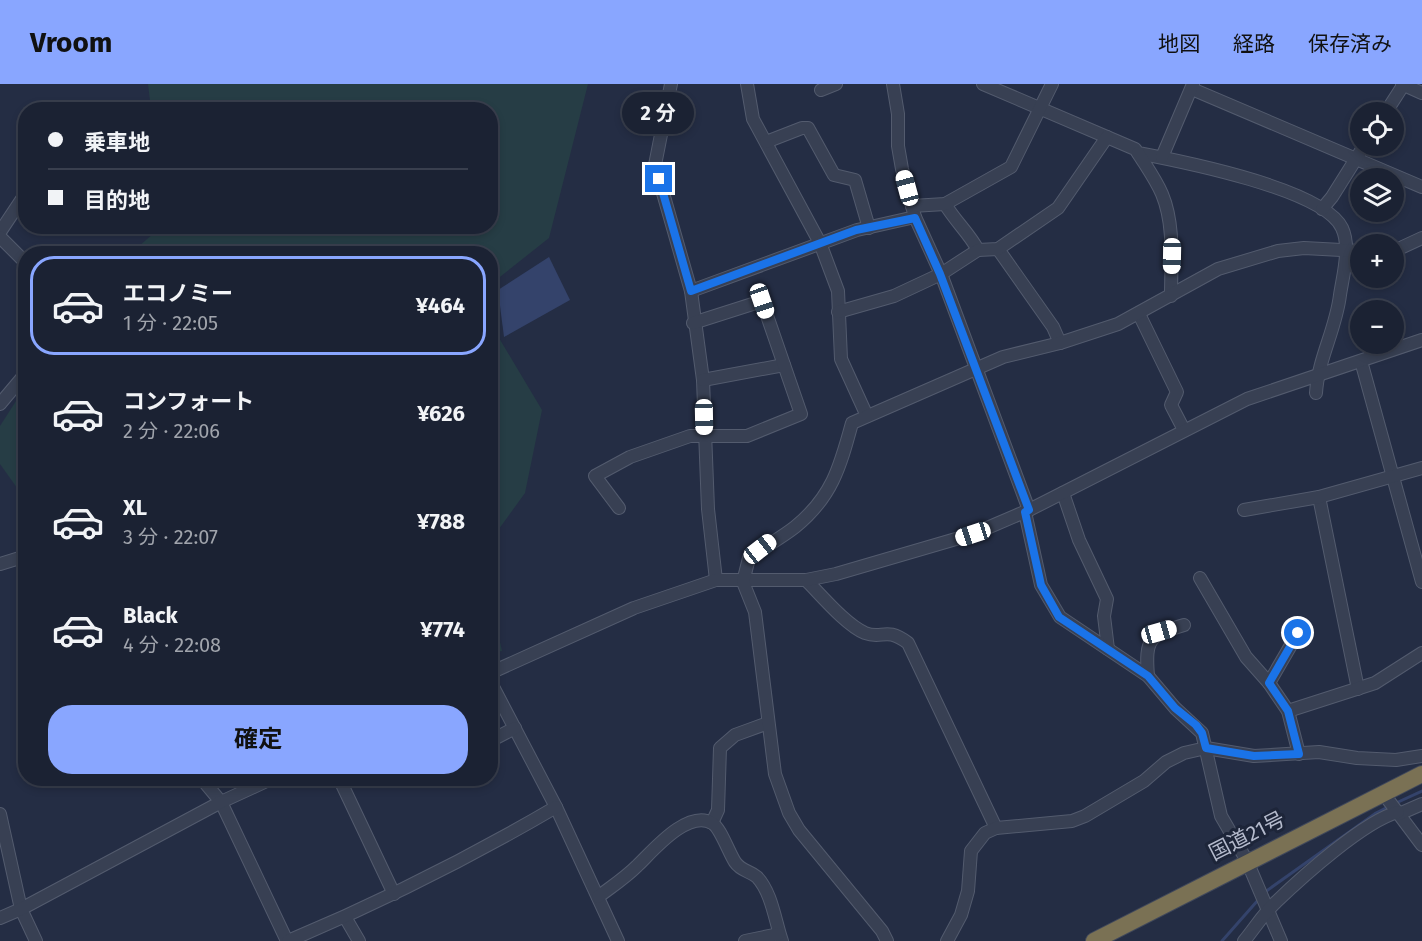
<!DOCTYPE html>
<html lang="ja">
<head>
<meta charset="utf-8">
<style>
	:root { --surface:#1b2233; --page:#242a3b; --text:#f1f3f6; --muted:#a0a4ac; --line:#393f4e; --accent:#89a6ff }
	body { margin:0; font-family:"Fira Sans","Noto Sans JP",sans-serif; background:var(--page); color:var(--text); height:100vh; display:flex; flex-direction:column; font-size:22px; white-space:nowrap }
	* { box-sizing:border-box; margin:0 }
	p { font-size:20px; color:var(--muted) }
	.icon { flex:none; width:33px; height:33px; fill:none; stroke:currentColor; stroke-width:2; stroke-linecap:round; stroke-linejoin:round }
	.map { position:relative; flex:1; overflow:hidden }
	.sheet { position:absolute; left:18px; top:162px; width:480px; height:540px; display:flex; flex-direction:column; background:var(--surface); border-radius:24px; box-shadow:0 3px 9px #0003,0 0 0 2px var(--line) }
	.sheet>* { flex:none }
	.hud { position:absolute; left:18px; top:18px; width:480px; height:132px; border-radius:24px; box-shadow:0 3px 9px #0003,0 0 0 2px var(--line); display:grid; align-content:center; height:132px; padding:0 30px; background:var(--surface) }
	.tools { position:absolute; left:1350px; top:18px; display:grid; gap:12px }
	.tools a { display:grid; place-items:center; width:54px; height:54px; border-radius:50%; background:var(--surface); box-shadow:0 3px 9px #0003,0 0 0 2px var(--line); font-size:30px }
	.end { position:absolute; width:27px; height:27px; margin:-14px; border:8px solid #1a73e8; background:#fff; box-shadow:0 0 0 3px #fff }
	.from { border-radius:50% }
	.bubble { position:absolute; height:42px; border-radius:21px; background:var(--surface); box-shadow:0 3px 9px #0003,0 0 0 2px var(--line); font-size:20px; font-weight:700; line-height:42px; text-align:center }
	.car { position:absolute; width:18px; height:36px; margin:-18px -9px; border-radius:8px; box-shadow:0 0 4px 2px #0007; background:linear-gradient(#fff 24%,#345 0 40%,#fff 0 76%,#345 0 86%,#fff 0) }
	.hud b { display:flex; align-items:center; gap:21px; height:57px; font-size:22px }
	.hud b+b { border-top:2px solid var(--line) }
	.hud i { width:15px; height:15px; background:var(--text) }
	ul { padding:10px 0 0; list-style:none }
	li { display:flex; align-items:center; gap:18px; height:99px; margin:0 12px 9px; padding:0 18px; border:3px solid transparent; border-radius:24px }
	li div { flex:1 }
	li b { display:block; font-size:22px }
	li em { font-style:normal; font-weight:700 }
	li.on { border-color:var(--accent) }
	li>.icon { width:54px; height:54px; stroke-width:1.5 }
	.cta { display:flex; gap:12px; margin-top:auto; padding:12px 30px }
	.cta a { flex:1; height:69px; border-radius:24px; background:var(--accent); color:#111; font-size:24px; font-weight:700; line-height:69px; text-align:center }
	header { display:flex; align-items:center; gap:36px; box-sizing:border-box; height:84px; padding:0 30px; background:var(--accent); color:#111 }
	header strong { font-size:28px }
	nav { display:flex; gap:33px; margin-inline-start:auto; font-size:21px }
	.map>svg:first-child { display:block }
	.green { fill:#263d45 }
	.water { fill:#34436b }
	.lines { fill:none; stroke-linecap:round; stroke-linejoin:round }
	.stream { stroke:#34436b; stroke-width:3 }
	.minor-casing { stroke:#535b6e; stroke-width:14 }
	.highway-casing { stroke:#40485b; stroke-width:18 }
	.minor { stroke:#384053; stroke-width:12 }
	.highway { stroke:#7a7154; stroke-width:16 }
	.route { stroke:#1a73e8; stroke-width:8 }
	.labels { text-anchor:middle; stroke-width:6; stroke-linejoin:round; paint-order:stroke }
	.street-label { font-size:21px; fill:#b5bbcd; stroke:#1d2539 }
</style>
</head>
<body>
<header>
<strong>Vroom</strong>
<nav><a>地図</a><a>経路</a><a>保存済み</a></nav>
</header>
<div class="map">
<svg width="1422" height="857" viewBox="0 0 1422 857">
	<rect width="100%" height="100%" fill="#242d44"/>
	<!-- green -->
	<g class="green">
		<polygon points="148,0 588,0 549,154 491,200 490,170 131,169 161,143 490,142 490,26 151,25"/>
		<polygon points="491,223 496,249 542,326 525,409 491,456"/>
		<polygon points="25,303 26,303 25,415 0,380 0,342"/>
		<polygon points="490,514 502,567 491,569 490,569"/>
	</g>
	<!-- water -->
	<polygon class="water" points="549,173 570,216 504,253 498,206"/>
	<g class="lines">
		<!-- stream -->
		<g class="stream">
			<polyline points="1396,719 1422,707"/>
			<polyline points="1265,808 1376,729 1388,723"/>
			<polyline points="1222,857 1259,815"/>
		</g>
		<!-- minor casing -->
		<g class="minor-casing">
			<g id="minor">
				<polyline points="671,0 655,81 691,207 703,296 708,425 716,496"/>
				<polyline points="747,0 753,35 820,159 838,207 841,275 867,332"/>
				<polyline points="893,0 898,30 898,62 902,85 915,133 941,190 1029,426"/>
				<path d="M983,0L1135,65L1138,69C1180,77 1324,105 1342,144C1351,163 1343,191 1340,211C1336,245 1318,275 1316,309"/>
				<polyline points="1402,0 1422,9"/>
				<polyline points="1192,5 1422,103"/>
				<polyline points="821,6 836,0"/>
				<polyline points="1386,28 1404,0"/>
				<polyline points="766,58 802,44 808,44 834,91 855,96 869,144"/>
				<path d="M1138,69C1146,82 1156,96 1162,110C1175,141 1171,179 1171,212"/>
				<polyline points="1162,73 1193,0"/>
				<path d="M945,120C955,137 969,149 978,166"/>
				<polyline points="912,122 945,120 1011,83 1052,0"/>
				<polyline points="1322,125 1332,113 1364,62"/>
				<polyline points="0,148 26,109"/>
				<polyline points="0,153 26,179"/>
				<polyline points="998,165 1053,243 1060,259"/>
				<polyline points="1394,167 1422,154"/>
				<polyline points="691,207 857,146 915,133"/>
				<polyline points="838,228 894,212 941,190 978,166 998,165 1058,124 1107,53"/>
				<polyline points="1139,230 1177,308 1171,321 1184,346"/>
				<polyline points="1361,277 1422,498"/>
				<polyline points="703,296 784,281"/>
				<polyline points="0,320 26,289"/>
				<polyline points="1063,409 1079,456 1107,515 1104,532 1108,565"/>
				<polyline points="1319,413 1358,605"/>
				<polyline points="619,424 595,392 630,373 690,352 747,352 801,330 762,217 693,239"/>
				<polyline points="1244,426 1319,413 1422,384"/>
				<polyline points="1025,428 1041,501 1060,533 1148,592 1175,624 1202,649 1221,732 1247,777 1281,857"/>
				<polyline points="0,480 26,472"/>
				<polyline points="1200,494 1246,573 1269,599"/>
				<path d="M806,496C821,511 846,541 865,549C883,556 885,542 908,559L996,744"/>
				<polyline points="1298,549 1269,599 1288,627 1299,670"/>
				<polyline points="490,589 634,524 716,496 806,496 836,490 973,450 1029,426 1247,315 1422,256"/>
				<path d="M1148,592C1145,555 1149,551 1184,541"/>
				<polyline points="490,597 556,723 618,857"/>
				<polyline points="1288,627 1375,599 1422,569"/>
				<polyline points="490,657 515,644"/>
				<polyline points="201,694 221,718 287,857"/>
				<polyline points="339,694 394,810"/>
				<polyline points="1383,709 1422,761"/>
				<polyline points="0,730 21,825 36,857"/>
				<polyline points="1399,730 1422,720"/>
				<polyline points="712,739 718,726 720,664 735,651 768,639"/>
				<path d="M598,813C611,803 625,794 637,782C652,768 687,725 712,739C720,743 729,769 735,778C741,787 750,787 757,793C772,809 775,837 782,857"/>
				<polyline points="345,833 359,857"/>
				<polyline points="0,834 21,825 221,718 273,694"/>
				<path d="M288,857C381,818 469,774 556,723"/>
				<polyline points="745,857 779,850"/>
				<path d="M887,857L882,847L799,746L789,729L775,690L755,528L743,498L749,474C764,463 781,454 795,443C832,413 840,383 852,339L1003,273L1060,259L1118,240L1218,185L1278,167L1304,164L1360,167"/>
				<polyline points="947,857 961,831 968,807 971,767 985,749 996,744 1072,737 1085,732 1144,697 1166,678 1184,669 1206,664 1254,672 1319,668 1357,674 1396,676 1422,672"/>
				<path d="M1244,857C1254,845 1264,829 1276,818C1302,793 1364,737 1398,728"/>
			</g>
		</g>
		<!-- highway casing -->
		<g class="highway-casing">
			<polyline id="highway" points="1094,857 1422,690"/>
		</g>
		<!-- minor -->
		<use href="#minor" class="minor"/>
		<!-- highway -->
		<use href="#highway" class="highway"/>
	</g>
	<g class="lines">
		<!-- route -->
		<polyline class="route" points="659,95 691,207 856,146 915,134 940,190 1029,426 1025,428 1041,501 1059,533 1148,592 1175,624 1196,641 1202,649 1206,664 1254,672 1299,670 1288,627 1269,599 1298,549"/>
	</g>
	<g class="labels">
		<!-- street labels -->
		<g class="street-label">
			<text transform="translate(1247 752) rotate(-27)" y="7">国道21号</text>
		</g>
	</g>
</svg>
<div class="tools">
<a><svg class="icon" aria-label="locate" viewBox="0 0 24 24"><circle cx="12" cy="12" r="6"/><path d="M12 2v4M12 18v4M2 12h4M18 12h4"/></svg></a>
<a><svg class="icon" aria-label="layers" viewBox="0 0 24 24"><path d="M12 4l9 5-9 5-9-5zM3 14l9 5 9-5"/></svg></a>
<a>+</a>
<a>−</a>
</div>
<i class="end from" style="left:1298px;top:549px"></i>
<i class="end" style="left:659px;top:95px"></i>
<div class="bubble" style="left:622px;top:8px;width:72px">2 分</div>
<i class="car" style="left:907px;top:104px;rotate:345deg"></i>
<i class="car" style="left:1172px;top:172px;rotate:181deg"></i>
<i class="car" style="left:762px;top:217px;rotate:161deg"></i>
<i class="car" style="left:704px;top:333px;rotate:179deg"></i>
<i class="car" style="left:973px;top:450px;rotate:252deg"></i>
<i class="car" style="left:760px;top:465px;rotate:52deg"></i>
<i class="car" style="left:1159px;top:548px;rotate:74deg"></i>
<div class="hud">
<b><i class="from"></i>乗車地</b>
<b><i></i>目的地</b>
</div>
<section class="sheet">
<ul>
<li class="on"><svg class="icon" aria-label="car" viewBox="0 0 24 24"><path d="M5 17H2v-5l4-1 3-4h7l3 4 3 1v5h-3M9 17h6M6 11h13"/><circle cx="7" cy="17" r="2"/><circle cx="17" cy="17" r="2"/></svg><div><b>エコノミー</b><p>1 分 · 22:05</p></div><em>¥464</em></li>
<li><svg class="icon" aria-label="car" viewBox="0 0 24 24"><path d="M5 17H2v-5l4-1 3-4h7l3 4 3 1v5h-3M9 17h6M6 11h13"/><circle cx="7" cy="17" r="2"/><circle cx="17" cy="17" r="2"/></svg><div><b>コンフォート</b><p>2 分 · 22:06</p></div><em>¥626</em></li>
<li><svg class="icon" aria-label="car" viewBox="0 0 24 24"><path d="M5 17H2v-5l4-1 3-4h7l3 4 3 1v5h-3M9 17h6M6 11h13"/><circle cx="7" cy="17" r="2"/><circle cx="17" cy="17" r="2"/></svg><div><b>XL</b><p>3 分 · 22:07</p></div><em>¥788</em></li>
<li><svg class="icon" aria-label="car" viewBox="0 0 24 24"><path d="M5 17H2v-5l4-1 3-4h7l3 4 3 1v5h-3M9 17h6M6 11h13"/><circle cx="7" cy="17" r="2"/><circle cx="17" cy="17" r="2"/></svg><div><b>Black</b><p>4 分 · 22:08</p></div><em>¥774</em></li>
</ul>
<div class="cta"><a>確定</a></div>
</section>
</div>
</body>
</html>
